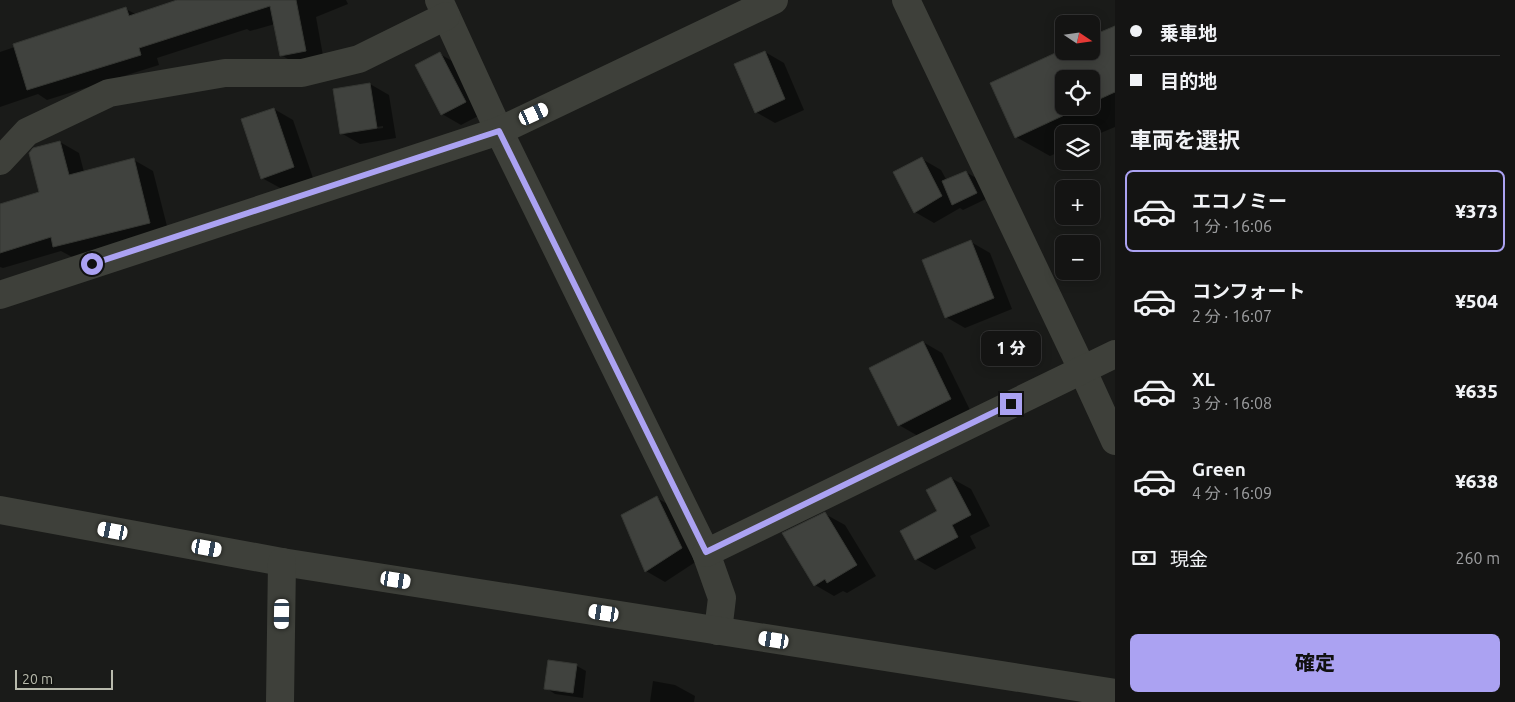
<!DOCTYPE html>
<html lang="ja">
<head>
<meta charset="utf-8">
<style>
	:root { --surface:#141413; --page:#1d1d1c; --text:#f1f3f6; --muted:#9d9ea0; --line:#333; --accent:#aba2f2 }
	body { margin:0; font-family:Ubuntu,"Noto Sans JP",sans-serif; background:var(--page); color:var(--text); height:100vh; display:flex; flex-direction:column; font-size:19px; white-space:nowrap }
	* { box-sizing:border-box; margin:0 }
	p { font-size:16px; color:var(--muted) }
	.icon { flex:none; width:28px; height:28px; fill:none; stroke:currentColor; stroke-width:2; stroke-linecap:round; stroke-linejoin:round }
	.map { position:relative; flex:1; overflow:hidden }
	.panel { display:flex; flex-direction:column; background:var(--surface); width:400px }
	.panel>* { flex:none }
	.banner { display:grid; align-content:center; height:110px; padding:0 15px; background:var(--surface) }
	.needle { width:32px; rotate:103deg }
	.fabs { position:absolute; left:1055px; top:15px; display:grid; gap:10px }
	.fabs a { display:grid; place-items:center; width:45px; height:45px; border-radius:8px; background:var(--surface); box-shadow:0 2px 12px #0003,0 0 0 1px var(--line); font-size:25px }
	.scale { position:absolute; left:15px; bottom:12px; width:98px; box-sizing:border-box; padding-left:5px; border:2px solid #b8baac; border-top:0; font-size:14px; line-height:18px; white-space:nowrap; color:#b8baac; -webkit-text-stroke:4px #151614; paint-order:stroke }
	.end { position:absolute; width:22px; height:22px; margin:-11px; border:6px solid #aba2f2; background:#111; box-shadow:0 0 0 2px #111 }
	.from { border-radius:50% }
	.bubble { position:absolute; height:35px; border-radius:8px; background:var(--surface); box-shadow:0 2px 12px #0003,0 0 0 1px var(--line); font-size:16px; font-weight:800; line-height:35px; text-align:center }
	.car { position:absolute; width:15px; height:30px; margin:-15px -8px; border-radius:6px; box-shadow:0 0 4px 1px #0007; background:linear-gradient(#fff 24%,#345 0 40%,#fff 0 76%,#345 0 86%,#fff 0) }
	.banner b { display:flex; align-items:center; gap:18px; height:48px; font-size:19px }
	.banner b+b { border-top:1px solid var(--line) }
	.banner i { width:12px; height:12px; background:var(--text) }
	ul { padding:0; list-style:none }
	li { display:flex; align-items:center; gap:15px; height:82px; margin:0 10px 8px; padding:0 5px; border:2px solid transparent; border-radius:8px }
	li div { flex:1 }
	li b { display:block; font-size:19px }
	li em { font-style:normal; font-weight:800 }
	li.on { border-color:var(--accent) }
	li>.icon { width:45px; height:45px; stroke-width:1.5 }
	h2 { padding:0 15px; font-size:22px; line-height:60px }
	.pay { display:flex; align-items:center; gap:12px; height:55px; padding:0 15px; font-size:19px }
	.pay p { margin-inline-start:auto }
	.primary-button { display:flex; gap:10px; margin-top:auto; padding:10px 15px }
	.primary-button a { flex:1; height:58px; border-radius:8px; background:var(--accent); color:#111; font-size:20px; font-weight:800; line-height:58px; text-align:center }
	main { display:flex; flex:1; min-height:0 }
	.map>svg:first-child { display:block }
	.shadow { fill:#0007; fill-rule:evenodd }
	.building { fill:#40423e; stroke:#353733 }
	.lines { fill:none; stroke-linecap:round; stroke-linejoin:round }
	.minor { stroke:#3e403a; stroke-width:28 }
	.route { stroke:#aba2f2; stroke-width:6 }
</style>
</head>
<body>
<main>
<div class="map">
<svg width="1115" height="702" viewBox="0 0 1115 702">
	<rect width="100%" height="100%" fill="#1a1b19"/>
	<!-- shadow -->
	<g class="shadow">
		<polygon points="181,0 346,0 348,4 316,17 324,61 300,66 281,55 275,24 250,31 247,29 157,58 159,65 47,100 38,94 0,107 0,52 126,9 137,15"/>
		<path d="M1115,27V127L1091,137V134H1064V150L1050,156L1016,137L1064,51H1091ZM1064,79H1091V106H1064Z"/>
		<polygon points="765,52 784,63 804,110 775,123 756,112"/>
		<polygon points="440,54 459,65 484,113 461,125 442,114"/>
		<path d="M370,84L389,95L396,138L360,144L341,133ZM383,126V128L356,132V130Z"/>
		<polygon points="274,109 293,120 313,178 282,189 262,178"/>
		<polygon points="60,142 79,153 84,172 134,160 153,171 169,234 74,258 61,251 3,268 0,267 0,205 41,193"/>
		<polygon points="922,159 941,170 947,181 966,172 976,178 986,199 963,210 960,208 934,223 915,212"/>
		<polygon points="971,242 990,253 1012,309 965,328 946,317"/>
		<polygon points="923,342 942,353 970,410 918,436 899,425"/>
		<polygon points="951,478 971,489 990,526 970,536 976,548 935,570 916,559 939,512"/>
		<polygon points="657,498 676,509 700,559 665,582 646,571"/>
		<polygon points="825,514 845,525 876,576 847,593 843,591 834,596 815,585"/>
		<polygon points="549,662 577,666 586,671 583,698 555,694 546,688"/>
		<polygon points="653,681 675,685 695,696 694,702 650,702"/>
	</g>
	<!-- building -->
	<g class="building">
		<polygon points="177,0 296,0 306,51 280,56 270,6 139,48 141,55 27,90 13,44 126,7 129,16"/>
		<polygon points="1115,26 1115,92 1091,103 1091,79 1064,79 1064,106 1084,106 1015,138 990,83 1064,49 1064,51 1091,51 1091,36"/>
		<polygon points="765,51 785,99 755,113 734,64"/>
		<polygon points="440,52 466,102 441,115 415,65"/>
		<polygon points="370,83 377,128 340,134 333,89"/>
		<polygon points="274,108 294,167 261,179 241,119"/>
		<polygon points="60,141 69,175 134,158 150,223 53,247 51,237 0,253 0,204 39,192 29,153 33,148"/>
		<polygon points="922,157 942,196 914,213 893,172"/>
		<polygon points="966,171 977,193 952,205 942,181"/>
		<polygon points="971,240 994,298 945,318 922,260"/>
		<polygon points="923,341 951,399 898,426 869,368"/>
		<polygon points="951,477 971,515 952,525 958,537 915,560 900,531 937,511 926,490"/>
		<polygon points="657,496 682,548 645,572 621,515"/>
		<polygon points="825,512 857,565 827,583 825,579 814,586 782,533"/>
		<polygon points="548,660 577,664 573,693 544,689"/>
	</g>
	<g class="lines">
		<!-- minor -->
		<g class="minor">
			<polyline points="439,0 499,131 706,553 722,598 718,631"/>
			<polyline points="906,0 1082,369 1115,441"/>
			<polyline points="0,161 27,132 109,93 225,73 302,73 359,59 446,16"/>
			<polyline points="0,295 499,131 774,0"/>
			<polyline points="0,510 282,562 1115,693"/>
			<polyline points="706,553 1115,354"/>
			<polyline points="280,702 282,562"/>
		</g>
	</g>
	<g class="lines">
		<!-- route -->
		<polyline class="route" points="92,264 499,131 706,552 1011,404"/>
	</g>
</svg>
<div class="fabs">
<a><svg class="needle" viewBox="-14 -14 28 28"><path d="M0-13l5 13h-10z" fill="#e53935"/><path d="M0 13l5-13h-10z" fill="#9d9ea0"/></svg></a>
<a><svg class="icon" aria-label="locate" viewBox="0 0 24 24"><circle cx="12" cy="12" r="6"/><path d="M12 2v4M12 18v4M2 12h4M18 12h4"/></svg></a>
<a><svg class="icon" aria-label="layers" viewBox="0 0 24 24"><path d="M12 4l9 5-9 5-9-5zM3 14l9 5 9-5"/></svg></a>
<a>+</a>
<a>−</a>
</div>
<div class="scale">20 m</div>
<i class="end from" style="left:92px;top:264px"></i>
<i class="end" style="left:1011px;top:404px"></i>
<div class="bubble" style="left:981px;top:331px;width:60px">1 分</div>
<i class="car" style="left:534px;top:114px;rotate:65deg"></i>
<i class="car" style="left:113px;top:531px;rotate:281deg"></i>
<i class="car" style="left:207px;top:548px;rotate:100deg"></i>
<i class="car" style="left:396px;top:580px;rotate:99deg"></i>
<i class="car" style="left:604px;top:613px;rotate:279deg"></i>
<i class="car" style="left:282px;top:614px;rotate:181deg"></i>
<i class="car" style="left:774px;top:640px;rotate:279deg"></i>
</div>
<section class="panel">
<div class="banner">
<b><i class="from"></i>乗車地</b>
<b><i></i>目的地</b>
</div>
<h2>車両を選択</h2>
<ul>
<li class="on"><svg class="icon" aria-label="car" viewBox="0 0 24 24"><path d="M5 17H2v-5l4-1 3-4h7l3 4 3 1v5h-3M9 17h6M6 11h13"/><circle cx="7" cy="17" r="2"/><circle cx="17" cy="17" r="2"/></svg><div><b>エコノミー</b><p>1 分 · 16:06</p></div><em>¥373</em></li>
<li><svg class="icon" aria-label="car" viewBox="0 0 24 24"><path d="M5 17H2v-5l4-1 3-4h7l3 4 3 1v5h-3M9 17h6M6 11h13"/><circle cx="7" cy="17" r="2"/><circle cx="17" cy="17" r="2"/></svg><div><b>コンフォート</b><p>2 分 · 16:07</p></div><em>¥504</em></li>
<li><svg class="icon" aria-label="car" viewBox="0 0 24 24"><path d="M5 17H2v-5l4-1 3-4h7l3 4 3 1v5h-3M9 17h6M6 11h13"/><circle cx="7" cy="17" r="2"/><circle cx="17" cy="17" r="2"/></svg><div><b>XL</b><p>3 分 · 16:08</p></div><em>¥635</em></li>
<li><svg class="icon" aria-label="car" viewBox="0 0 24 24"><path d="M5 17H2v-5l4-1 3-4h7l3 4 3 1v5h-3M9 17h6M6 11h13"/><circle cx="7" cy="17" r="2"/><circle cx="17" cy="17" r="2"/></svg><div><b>Green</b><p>4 分 · 16:09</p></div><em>¥638</em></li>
</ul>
<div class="pay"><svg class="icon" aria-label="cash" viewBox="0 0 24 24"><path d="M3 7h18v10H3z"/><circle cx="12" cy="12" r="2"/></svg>現金<p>260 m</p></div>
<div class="primary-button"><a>確定</a></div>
</section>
</main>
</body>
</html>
